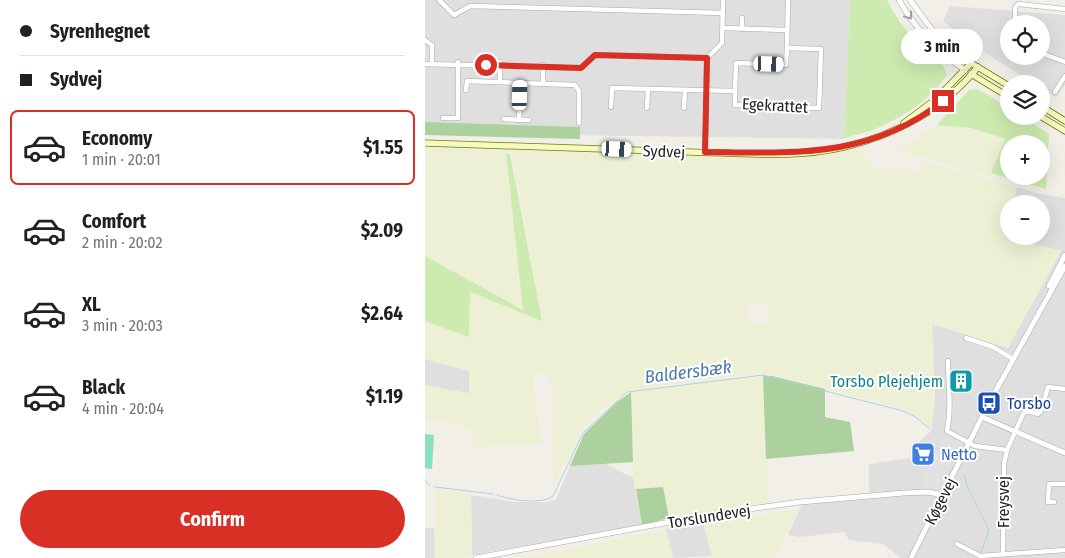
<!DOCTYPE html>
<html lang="en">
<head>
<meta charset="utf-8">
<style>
	:root { --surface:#fff; --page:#f6f6f6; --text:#202124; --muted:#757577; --line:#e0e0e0; --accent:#d93025 }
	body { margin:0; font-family:"Fira Sans Condensed",sans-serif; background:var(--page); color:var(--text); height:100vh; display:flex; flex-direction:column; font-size:19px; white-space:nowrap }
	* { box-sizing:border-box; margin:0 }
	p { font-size:16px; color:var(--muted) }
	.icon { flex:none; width:28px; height:28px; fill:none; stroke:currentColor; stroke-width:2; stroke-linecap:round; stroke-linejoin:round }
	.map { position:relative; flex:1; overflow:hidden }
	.details { display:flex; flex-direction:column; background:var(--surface); width:425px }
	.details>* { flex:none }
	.top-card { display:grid; align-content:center; height:110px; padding:0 20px; background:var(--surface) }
	.fabs { position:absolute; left:575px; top:15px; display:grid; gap:10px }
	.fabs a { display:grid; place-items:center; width:50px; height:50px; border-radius:50%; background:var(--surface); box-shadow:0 5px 20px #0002; font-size:25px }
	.end { position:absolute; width:22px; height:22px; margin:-11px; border:6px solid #d93025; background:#fff; box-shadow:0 0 0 2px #fff }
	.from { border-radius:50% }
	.bubble { position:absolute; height:35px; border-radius:18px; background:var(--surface); box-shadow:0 5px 20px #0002; font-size:16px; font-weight:700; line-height:35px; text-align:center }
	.car { position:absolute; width:15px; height:30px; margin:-15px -8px; border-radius:6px; box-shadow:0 0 4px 1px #0007; background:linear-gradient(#fff 24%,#345 0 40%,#fff 0 76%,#345 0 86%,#fff 0) }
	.top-card b { display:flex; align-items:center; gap:18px; height:48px; font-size:19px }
	.top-card b+b { border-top:1px solid var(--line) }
	.top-card i { width:12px; height:12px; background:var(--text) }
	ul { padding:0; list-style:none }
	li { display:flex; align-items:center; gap:15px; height:75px; margin:0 10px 8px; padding:0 10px; border:2px solid transparent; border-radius:8px }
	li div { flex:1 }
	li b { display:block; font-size:19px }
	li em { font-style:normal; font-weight:700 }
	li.active { border-color:var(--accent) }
	li>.icon { width:45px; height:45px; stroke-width:1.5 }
	.primary-button { display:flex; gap:10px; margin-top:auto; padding:10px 20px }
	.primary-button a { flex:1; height:58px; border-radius:30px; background:var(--accent); color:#fff; font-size:20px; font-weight:700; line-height:58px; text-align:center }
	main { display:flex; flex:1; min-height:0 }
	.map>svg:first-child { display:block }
	.residential { fill:#e0dfdf; fill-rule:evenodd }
	.farmland { fill:#eef0d5; fill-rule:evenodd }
	.grass { fill:#cdebb0; fill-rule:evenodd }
	.forest { fill:#add19e }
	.pitch { fill:#88e0be }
	.parking { fill:#e2e2e2 }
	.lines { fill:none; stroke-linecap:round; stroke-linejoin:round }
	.stream { stroke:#aad3df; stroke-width:1 }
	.minor-casing { stroke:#a9a9a9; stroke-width:5.5 }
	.tertiary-casing { stroke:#a9a9a9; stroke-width:6 }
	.secondary-casing { stroke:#707d05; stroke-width:7 }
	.minor { stroke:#fff; stroke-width:4.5 }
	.tertiary { stroke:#fff; stroke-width:5 }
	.secondary { stroke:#f7fabf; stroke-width:5.5 }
	.oneway { stroke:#9c9c9c }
	.route { stroke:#d93025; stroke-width:6 }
	.labels { text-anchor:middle; stroke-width:4; stroke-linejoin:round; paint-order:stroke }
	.street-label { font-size:16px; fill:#222; stroke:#fff }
	.culture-label { font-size:16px; fill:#0d838f; stroke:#fff; text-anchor:end }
	.transit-label { font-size:16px; fill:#164399; stroke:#fff; text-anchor:start }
	.shop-label { font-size:16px; fill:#366cbe; stroke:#fff; text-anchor:start }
	.water-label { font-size:18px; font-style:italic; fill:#4a7aab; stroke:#fff }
</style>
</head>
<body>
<main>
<section class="details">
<div class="top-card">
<b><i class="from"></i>Syrenhegnet</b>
<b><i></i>Sydvej</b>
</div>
<ul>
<li class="active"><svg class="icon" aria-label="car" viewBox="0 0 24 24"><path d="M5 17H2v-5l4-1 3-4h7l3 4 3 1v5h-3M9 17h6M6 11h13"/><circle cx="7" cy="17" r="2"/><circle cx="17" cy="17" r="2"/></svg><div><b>Economy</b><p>1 min · 20:01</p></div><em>$1.55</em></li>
<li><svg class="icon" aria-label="car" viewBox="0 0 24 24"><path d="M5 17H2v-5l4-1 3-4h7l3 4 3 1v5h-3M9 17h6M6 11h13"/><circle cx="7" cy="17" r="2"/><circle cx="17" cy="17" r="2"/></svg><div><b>Comfort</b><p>2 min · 20:02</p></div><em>$2.09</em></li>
<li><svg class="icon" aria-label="car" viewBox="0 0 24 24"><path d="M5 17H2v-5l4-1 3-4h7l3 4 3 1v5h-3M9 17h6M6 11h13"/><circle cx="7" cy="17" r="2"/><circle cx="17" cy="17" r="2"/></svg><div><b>XL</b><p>3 min · 20:03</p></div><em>$2.64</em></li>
<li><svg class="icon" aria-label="car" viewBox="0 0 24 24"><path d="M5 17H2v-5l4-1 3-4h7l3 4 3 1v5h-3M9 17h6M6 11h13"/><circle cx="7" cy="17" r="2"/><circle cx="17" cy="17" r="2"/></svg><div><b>Black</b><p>4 min · 20:04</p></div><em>$1.19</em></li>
</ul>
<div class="primary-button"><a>Confirm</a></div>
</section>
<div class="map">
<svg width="640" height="558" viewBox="0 0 640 558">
	<rect width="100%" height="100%" fill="#f2efe9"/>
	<!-- residential -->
	<g class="residential">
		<polygon points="0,0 425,0 419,139 0,133"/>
		<path d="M525,6L640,15V85L631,98L616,88V84H609L550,46L518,21ZM584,24H616V56H584Z"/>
		<polygon points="592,187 611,193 640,198 640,558 476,558 458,544 424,540 419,532 374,537 363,535 379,499 444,493 444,464 486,458 495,441 506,431 510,398 507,324 636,251 580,237 584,222 584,236 616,236 616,204 588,204"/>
		<polygon points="0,359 44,371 44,394 0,385"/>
		<polygon points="179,463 208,478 217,525 47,555 46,495 89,502 122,502 131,499 145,466"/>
		<polygon points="278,522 287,556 248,558 241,529"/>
		<polygon points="0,528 9,528 10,558 0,558"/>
	</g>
	<!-- farmland -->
	<g class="farmland">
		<polygon points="512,125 546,128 580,140 565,177 473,150"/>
		<path d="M0,147L336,158L393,156L434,148L448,167L498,170V161L592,187L588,204H584V222L580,237L636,251L583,348L507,324L510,398L506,431L494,416L476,408L337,373L215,388L207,391L338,376L344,502L244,518L238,487L211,489L208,478L205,392L183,402L153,434L128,488L126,384L123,375L108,374L116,443L47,448L45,427L0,419V385L44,393V371L0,359V321L44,337V292L117,320L87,152L81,153L98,310L0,256ZM322,304H343L344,324L323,322Z"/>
		<polygon points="10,489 46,495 47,555 31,558 10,558"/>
		<polygon points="373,509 351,558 274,558 287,556 278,522"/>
		<polygon points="241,529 248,558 99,558 164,545"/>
	</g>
	<!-- grass -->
	<g class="grass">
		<path d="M425,0H462C470,15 478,28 489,40C499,52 518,60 522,74C507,100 473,120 445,131C436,134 427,135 419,139Z"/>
		<path d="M553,89L584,108V116H596L624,134L621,189L566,173L580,139L546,128L512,125L544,90ZM584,144H616V176H584Z"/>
		<polygon points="81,153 85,154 117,321 45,292 44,337 0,321 0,256 98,310"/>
	</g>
	<!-- forest -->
	<g class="forest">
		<polygon points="0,122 155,127 155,139 0,135"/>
		<polygon points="338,376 347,376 400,389 400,417 425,422 429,451 341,459"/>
		<polygon points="206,392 208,462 145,466 159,434 191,403"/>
		<polygon points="238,487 244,518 217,525 211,489"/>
	</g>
	<!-- pitch -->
	<polygon class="pitch" points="0,434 9,435 7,469 0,468"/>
	<!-- parking -->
	<polygon class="parking" points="515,436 535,442 531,451 533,452 530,458 528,457 520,476 513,477 518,481 507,488 496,488 509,449 514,451 516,446 513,445"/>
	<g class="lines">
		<!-- stream -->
		<g class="stream">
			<polyline points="539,475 542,486 562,526 564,531 556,552"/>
			<polyline points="0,480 5,486"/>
			<polyline points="10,487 68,494"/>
			<path d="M72,495C85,500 116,505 128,496L158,433L202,392L338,375L478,411L489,416L504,428"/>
		</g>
		<!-- minor casing -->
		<g class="minor-casing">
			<g id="minor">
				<polyline points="14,0 29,15 45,6 298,13"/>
				<polyline points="590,24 590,8 593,4 640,9"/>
				<polyline points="298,28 362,30"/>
				<polyline points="317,29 317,18"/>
				<polyline points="0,40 7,45 7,64"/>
				<polyline points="362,48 363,0"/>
				<polyline points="616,53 640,62"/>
				<polyline points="0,64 156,68 170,55 282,58"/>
				<polyline points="75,82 75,62"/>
				<polyline points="118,83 118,65"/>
				<polyline points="41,90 42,81 150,85 154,91 154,123"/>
				<polyline points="630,92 640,76"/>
				<polyline points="186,107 187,88 310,91 310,105 394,108 396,49 362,48 361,65 311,63 310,91"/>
				<polyline points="222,108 223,89"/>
				<polyline points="259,108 260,90"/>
				<polyline points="18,118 33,118 33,62"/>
				<polyline points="79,119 104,120"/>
				<polyline points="94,120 96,83"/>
				<polyline points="280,152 282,58 297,43 298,0"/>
				<polyline points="541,338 568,347 588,359"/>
				<path d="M523,361C523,385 527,408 522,431L550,446L582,450"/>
				<polyline points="629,502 623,502 624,484 640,484"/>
				<polyline points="532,544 555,556 640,550"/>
				<polyline points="578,554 579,464 582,450 598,414 602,411 613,414 616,411 623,387 640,389"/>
			</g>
		</g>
		<!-- tertiary casing -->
		<g class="tertiary-casing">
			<g id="tertiary">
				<path d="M474,0C490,29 512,51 540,70"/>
				<polyline points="485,0 511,35 546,63"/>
				<polyline points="624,286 640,255"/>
				<polyline points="557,417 640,453"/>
				<polyline points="51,558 288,514 375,502 479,493 503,492 518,495"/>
				<polyline points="486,558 564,403 640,266"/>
			</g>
		</g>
		<!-- secondary casing -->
		<g class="secondary-casing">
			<g id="secondary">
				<polyline points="546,74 584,97"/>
				<polyline points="616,106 640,121"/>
				<polyline points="615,116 640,131"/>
				<polyline points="479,123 511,99 546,63 584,86"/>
				<path d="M0,143C88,146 176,149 265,152C315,153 370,159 419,147C471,135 519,109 553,67"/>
			</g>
		</g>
		<!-- minor -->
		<use href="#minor" class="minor"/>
		<!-- tertiary -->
		<use href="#tertiary" class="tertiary"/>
		<!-- secondary -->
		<use href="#secondary" class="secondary"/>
	</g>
	<!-- one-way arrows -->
	<defs><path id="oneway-chevron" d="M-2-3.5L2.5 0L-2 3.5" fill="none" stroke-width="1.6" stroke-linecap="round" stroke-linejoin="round" transform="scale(1.25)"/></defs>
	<use class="oneway" href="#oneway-chevron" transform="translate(484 16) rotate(56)"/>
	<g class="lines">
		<!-- route -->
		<path class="route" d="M61,65L156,68L170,55L282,58L280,152C367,153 445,159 518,101"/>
	</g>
	<!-- icons -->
	<defs>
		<g id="building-square" transform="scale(1.25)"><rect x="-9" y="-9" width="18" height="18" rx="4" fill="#0f9aa8" stroke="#fff"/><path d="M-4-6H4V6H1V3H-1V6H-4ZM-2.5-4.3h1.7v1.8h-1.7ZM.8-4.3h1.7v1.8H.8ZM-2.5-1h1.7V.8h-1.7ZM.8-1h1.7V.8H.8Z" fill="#fff"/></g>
		<g id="bus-square" transform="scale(1.25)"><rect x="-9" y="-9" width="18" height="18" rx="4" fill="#1a4fb4" stroke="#fff"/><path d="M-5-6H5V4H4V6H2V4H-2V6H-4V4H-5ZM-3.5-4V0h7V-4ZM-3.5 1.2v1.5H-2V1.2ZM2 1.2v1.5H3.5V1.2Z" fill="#fff"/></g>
		<g id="supermarket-square" transform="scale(1.25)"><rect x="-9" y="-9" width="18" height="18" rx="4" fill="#3f7fe0" stroke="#fff"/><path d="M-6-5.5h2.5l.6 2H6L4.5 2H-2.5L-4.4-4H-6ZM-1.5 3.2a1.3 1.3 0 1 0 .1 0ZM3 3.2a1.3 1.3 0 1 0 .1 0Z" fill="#fff"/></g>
	</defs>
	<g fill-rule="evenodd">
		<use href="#building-square" x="536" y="381"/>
		<use href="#bus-square" x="564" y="403"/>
		<use href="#supermarket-square" x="498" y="454"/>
	</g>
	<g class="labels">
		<!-- street labels -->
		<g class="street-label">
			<text transform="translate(350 105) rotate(3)" y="6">Egekrattet</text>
			<text transform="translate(239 151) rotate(2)" y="6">Sydvej</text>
			<text transform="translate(515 501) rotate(-63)" y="6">Køgevej</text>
			<text transform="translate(578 502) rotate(-90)" y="6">Freysvej</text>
			<text transform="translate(284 516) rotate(-9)" y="6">Torslundevej</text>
		</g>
		<!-- culture labels -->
		<g class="culture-label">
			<text x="518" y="387">Torsbo Plejehjem</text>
		</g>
		<!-- transit labels -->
		<g class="transit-label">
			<text x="582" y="409">Torsbo</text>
		</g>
		<!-- shop labels -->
		<g class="shop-label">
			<text x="516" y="460">Netto</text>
		</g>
		<!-- water labels -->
		<g class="water-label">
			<text transform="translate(263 372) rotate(-7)" y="6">Baldersbæk</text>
		</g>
	</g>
</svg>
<div class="fabs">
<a><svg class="icon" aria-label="locate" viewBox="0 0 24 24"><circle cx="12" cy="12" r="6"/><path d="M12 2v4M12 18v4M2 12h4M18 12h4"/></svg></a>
<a><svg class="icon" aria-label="layers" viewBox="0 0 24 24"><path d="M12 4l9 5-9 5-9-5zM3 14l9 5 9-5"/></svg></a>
<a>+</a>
<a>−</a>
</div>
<i class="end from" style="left:61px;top:65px"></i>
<i class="end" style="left:518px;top:101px"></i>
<div class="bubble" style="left:476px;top:29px;width:82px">3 min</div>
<i class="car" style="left:344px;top:64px;rotate:92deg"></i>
<i class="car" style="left:95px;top:95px;rotate:2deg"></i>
<i class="car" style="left:192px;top:149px;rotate:93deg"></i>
</div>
</main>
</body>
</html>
